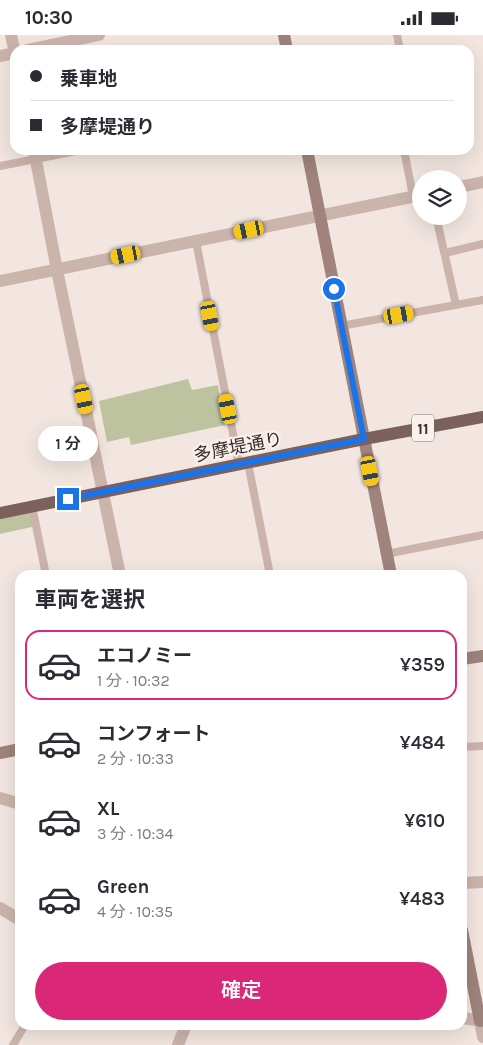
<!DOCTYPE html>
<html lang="ja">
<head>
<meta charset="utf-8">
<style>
	:root { --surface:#fff; --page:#f2f2f3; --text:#2b2b33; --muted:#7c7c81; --line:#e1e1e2; --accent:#db2777 }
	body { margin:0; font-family:Karla,"Noto Sans JP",sans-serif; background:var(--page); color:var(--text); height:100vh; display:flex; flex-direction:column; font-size:19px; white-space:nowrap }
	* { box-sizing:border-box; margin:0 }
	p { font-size:16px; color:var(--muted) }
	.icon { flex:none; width:28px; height:28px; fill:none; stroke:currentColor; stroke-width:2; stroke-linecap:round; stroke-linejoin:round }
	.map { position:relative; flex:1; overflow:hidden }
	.drawer { position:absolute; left:15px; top:535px; width:452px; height:460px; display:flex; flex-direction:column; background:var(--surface); border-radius:15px; box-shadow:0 5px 20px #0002 }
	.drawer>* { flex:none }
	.top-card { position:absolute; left:10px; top:10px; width:464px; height:110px; border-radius:15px; box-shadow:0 5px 20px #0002; display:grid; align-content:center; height:110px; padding:0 20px; background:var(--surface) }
	.buttons { position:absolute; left:412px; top:135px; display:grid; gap:10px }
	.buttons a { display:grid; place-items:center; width:55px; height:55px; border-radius:50%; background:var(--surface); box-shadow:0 5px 20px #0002; font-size:25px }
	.end { position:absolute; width:22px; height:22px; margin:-11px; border:6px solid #1a73e8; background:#fff; box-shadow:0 0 0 2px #fff }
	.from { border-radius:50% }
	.bubble { position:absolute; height:35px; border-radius:18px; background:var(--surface); box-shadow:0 5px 20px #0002; font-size:16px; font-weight:600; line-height:35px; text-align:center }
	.car { position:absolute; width:15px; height:30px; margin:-15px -8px; border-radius:6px; box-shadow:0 0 4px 1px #0007; background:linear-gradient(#f5c518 24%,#345 0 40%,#f5c518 0 76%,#345 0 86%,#f5c518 0) }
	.top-card b { display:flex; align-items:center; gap:18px; height:48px; font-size:19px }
	.top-card b+b { border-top:1px solid var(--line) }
	.top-card i { width:12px; height:12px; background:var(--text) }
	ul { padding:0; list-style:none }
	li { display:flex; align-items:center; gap:15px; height:70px; margin:0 10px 8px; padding:0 10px; border:2px solid transparent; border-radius:15px }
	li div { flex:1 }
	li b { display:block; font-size:19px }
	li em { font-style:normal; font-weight:600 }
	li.active { border-color:var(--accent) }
	li>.icon { width:45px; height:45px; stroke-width:1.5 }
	h2 { padding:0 20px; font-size:22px; line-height:60px }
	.button { display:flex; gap:10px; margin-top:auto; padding:10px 20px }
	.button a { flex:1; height:58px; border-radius:30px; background:var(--accent); color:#fff; font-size:20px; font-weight:600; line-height:58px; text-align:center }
	.status { display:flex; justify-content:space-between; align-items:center; height:35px; padding:0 25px; background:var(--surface); direction:ltr }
	.status svg { height:14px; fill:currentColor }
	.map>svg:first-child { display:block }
	.green { fill:#bdc29f }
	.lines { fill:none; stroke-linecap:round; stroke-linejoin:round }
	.lane { stroke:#cbb4ab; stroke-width:8 }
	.street { stroke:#cbb4ab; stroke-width:12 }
	.secondary { stroke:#9f837c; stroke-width:12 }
	.primary { stroke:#7b605c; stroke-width:12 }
	.route { stroke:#1a73e8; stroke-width:6 }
	.labels { text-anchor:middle; stroke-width:4.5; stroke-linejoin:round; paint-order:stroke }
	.shield { fill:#faf1ec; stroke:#736764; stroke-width:1 }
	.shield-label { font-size:16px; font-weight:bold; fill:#392c2a }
	.street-label { font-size:18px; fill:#392c2a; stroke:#faf1ec }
</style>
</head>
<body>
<div class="status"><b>10:30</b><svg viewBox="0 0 49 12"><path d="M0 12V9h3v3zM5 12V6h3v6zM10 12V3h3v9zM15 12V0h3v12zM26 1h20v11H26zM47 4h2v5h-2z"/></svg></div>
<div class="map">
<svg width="483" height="1010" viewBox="0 0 483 1010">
	<rect width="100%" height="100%" fill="#f3e6e0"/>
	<!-- green -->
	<g class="green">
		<polygon points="188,344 192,355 218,350 225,390 131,410 129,402 107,407 99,366"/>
		<polygon points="32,471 36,491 0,499 0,478"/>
	</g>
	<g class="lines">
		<!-- lane -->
		<g class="lane">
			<polyline points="397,0 400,15"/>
			<polyline points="404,115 413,161"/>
			<polyline points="0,131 81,115"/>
			<polyline points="436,181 456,270"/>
			<polyline points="196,206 239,430"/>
			<polyline points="445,218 483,209"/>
			<polyline points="341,291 483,265"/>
			<polyline points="248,428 270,540"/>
			<polyline points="32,471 46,540"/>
			<polyline points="386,519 483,500"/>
			<polyline points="462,712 483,711"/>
			<polyline points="13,1010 25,990"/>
		</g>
		<!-- street -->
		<g class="street">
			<polyline points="11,0 15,18"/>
			<polyline points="27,15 99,0"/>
			<polyline points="0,21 15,18"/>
			<polyline points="34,115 57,235 120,540"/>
			<polyline points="459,152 483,147"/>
			<polyline points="0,246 421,160"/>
			<polyline points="0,763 20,769"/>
			<polyline points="462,848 483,847"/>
			<polyline points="0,873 20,885"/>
			<polyline points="462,983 483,986"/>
			<polyline points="480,986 483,1002"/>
			<polyline points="178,1010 186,990"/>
		</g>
		<!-- secondary -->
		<g class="secondary">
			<polyline points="284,0 287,15"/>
			<polyline points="307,115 391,540"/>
			<polyline points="462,624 483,621"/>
			<polyline points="0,718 20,714"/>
			<polyline points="462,895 480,986"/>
		</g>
		<!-- primary -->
		<polyline class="primary" points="0,478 364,404 483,382"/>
	</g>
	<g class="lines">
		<!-- route -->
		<polyline class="route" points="68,464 364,404 334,254"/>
	</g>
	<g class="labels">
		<!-- shield labels -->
		<rect class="shield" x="412" y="379.5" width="22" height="27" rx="4"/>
		<g class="shield-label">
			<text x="423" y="399">11</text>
		</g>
		<!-- street labels -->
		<g class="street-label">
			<text transform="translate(238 412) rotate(-11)" y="6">多摩堤通り</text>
		</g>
	</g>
</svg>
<div class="buttons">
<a><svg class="icon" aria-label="layers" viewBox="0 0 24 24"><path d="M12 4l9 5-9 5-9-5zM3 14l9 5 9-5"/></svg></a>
</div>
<i class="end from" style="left:334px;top:254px"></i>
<i class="end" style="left:68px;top:464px"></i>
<div class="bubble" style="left:38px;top:391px;width:60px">1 分</div>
<i class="car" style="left:249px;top:195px;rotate:258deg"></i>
<i class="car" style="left:126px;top:220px;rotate:258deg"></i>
<i class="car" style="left:399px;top:280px;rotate:80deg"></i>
<i class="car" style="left:210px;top:281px;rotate:169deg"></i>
<i class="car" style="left:84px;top:364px;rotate:168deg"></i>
<i class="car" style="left:228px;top:374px;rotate:349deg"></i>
<i class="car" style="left:370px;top:436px;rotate:169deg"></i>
<div class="top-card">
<b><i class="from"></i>乗車地</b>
<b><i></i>多摩堤通り</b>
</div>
<section class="drawer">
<h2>車両を選択</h2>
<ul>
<li class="active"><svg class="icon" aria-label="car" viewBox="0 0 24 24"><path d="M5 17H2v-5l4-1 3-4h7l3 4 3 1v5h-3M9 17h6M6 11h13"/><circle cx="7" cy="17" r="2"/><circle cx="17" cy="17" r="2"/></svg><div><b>エコノミー</b><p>1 分 · 10:32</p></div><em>¥359</em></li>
<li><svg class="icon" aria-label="car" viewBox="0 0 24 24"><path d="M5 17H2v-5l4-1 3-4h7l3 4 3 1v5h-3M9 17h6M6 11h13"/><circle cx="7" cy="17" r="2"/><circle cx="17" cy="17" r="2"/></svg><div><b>コンフォート</b><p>2 分 · 10:33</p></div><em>¥484</em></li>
<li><svg class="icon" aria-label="car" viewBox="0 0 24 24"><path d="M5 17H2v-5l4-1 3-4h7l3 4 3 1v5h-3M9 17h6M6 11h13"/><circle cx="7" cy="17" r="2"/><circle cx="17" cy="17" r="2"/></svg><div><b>XL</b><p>3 分 · 10:34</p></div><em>¥610</em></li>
<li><svg class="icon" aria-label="car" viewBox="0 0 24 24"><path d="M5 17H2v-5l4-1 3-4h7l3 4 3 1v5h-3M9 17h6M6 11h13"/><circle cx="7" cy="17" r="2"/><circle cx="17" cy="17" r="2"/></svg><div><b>Green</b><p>4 分 · 10:35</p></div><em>¥483</em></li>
</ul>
<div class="button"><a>確定</a></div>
</section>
</div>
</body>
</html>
